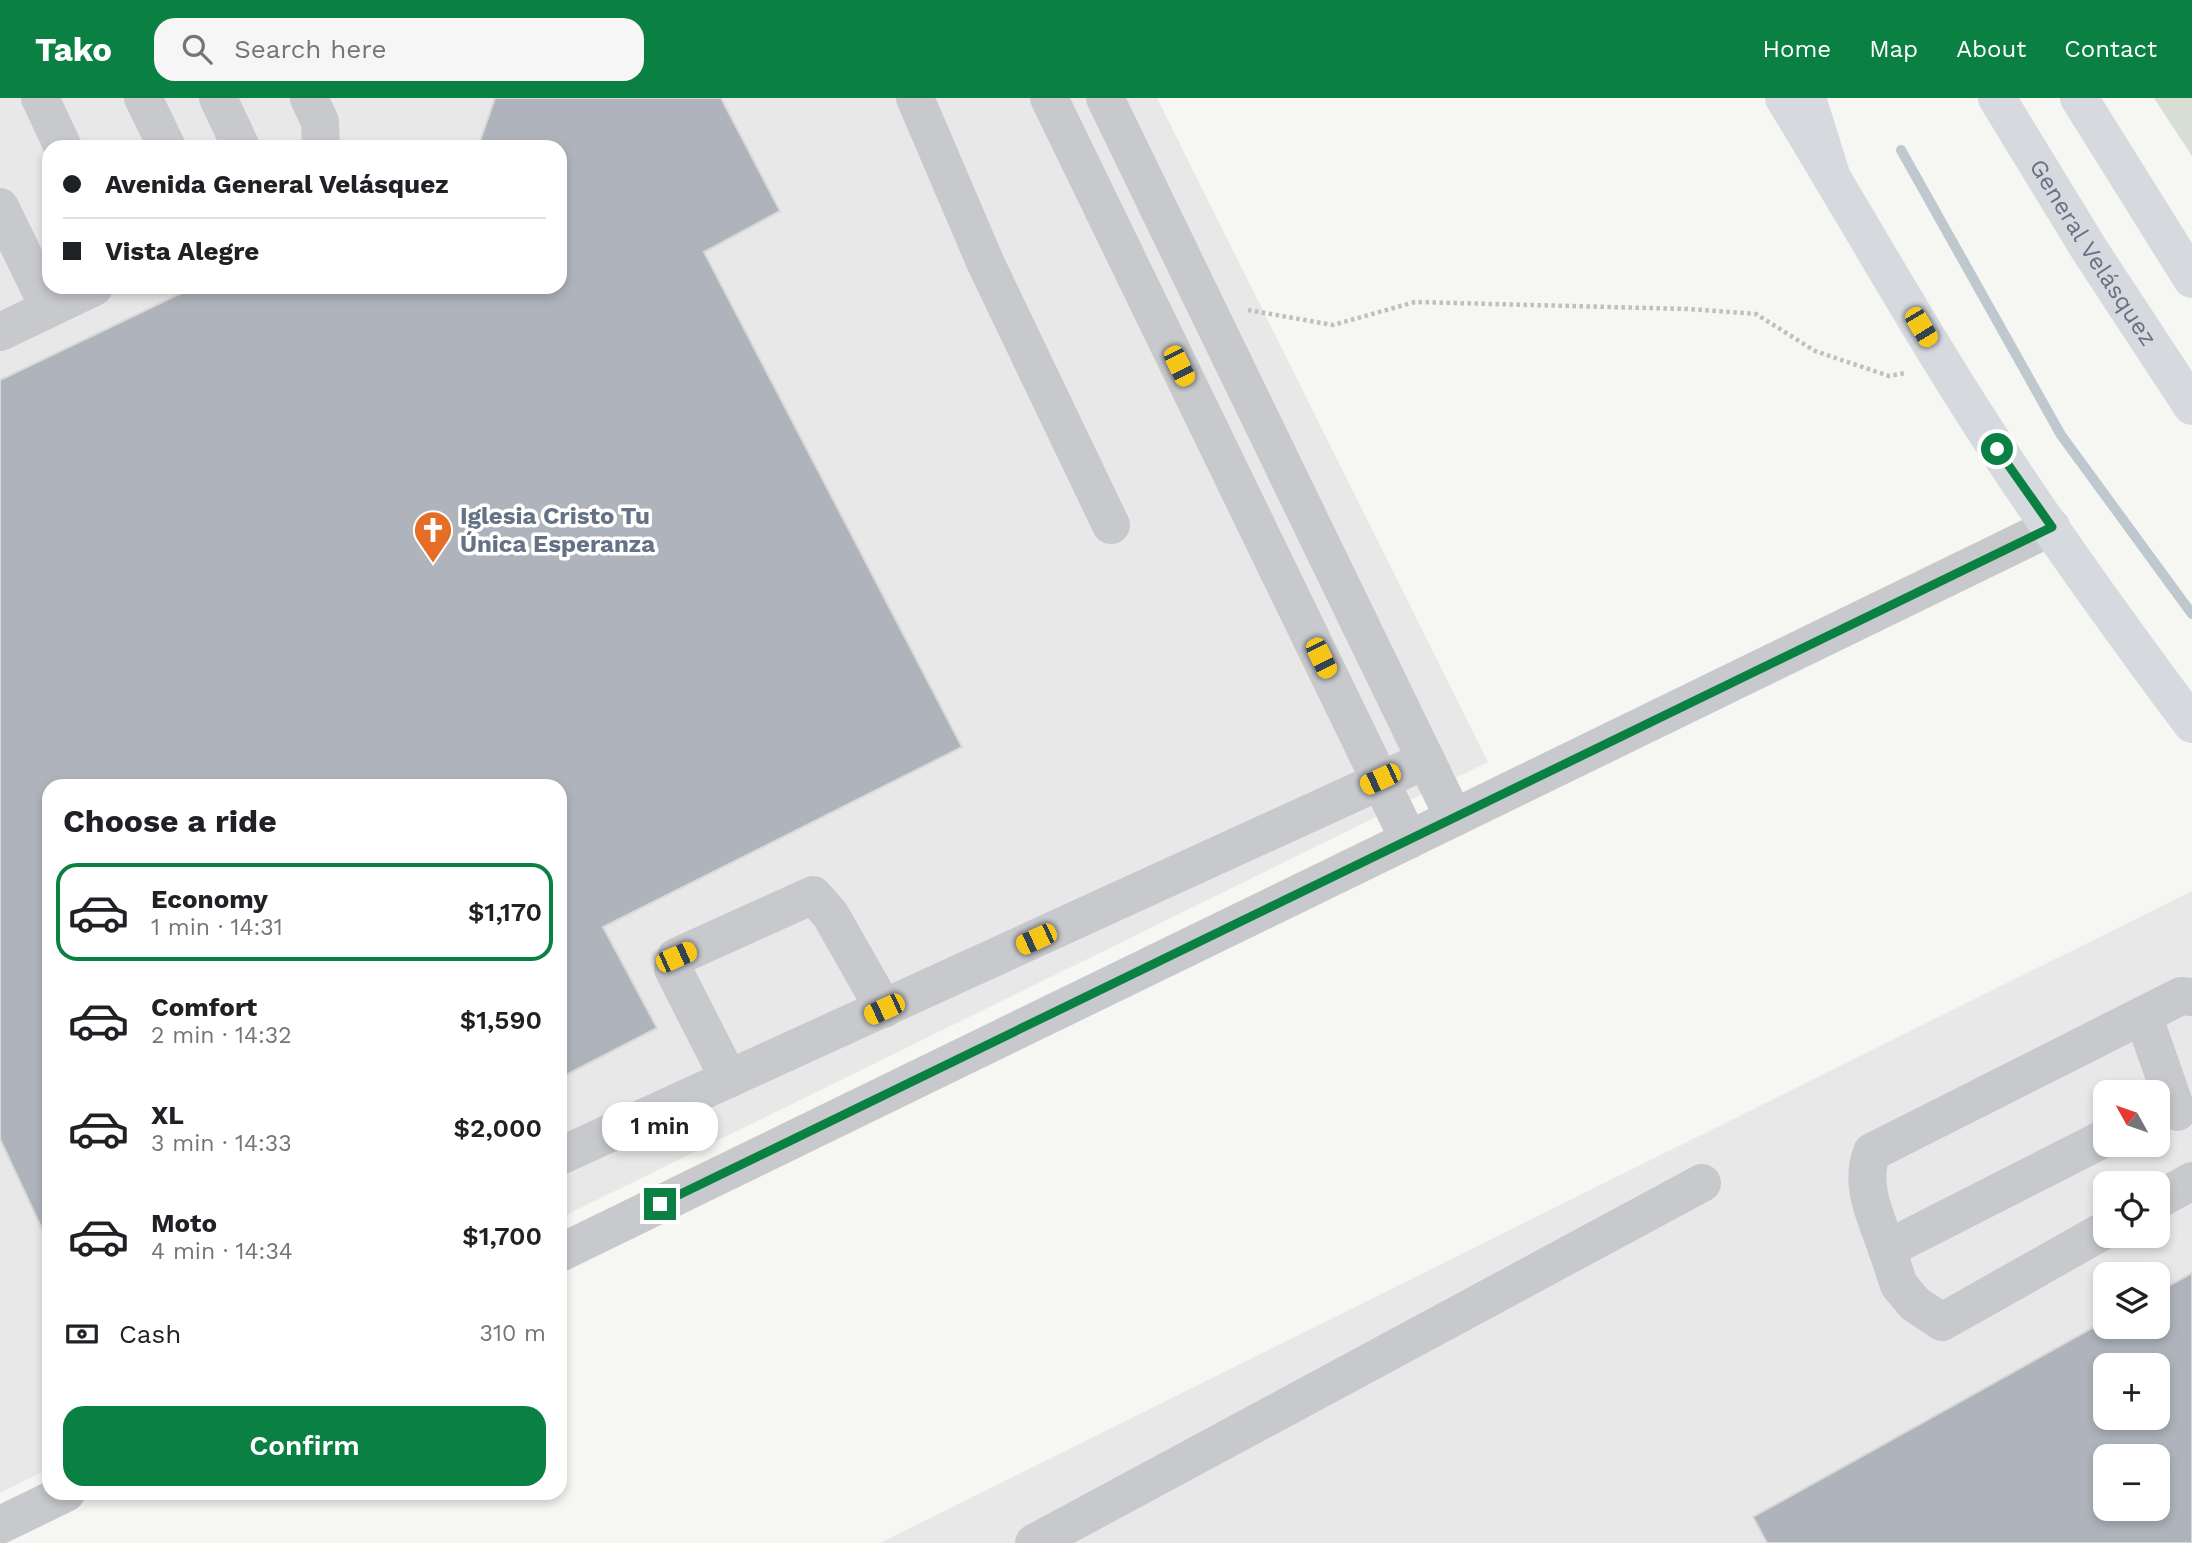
<!DOCTYPE html>
<html lang="en">
<head>
<meta charset="utf-8">
<style>
	:root { --surface:#fff; --page:#f6f6f6; --text:#202124; --muted:#757577; --line:#e0e0e0; --accent:#0b8043 }
	body { margin:0; font-family:"Work Sans",sans-serif; background:var(--page); color:var(--text); height:100vh; display:flex; flex-direction:column; font-size:26px; white-space:nowrap }
	* { box-sizing:border-box; margin:0 }
	p { font-size:23px; color:var(--muted) }
	.icon { flex:none; width:38px; height:38px; fill:none; stroke:currentColor; stroke-width:2; stroke-linecap:round; stroke-linejoin:round }
	.map { position:relative; flex:1; overflow:hidden }
	.sheet { position:absolute; left:42px; top:681px; width:525px; height:721px; display:flex; flex-direction:column; background:var(--surface); border-radius:21px; box-shadow:0 4px 10px #0003 }
	.sheet>* { flex:none }
	.hud { position:absolute; left:42px; top:42px; width:525px; height:154px; border-radius:21px; box-shadow:0 4px 10px #0003; display:grid; align-content:center; height:154px; padding:0 21px; background:var(--surface) }
	.needle { width:46px; rotate:310deg }
	.fabs { position:absolute; left:2093px; top:982px; display:grid; gap:14px }
	.fabs a { display:grid; place-items:center; width:77px; height:77px; border-radius:14px; background:var(--surface); box-shadow:0 4px 10px #0003; font-size:35px }
	.end { position:absolute; width:32px; height:32px; margin:-16px; border:9px solid #0b8043; background:#fff; box-shadow:0 0 0 4px #fff }
	.from { border-radius:50% }
	.bubble { position:absolute; height:49px; border-radius:21px; background:var(--surface); box-shadow:0 4px 10px #0003; font-size:23px; font-weight:600; line-height:49px; text-align:center }
	.car { position:absolute; width:21px; height:42px; margin:-21px -10px; border-radius:9px; box-shadow:0 0 5px 2px #0007; background:linear-gradient(#f5c518 24%,#345 0 40%,#f5c518 0 76%,#345 0 86%,#f5c518 0) }
	.hud b { display:flex; align-items:center; gap:24px; height:66px; font-size:26px }
	.hud b+b { border-top:2px solid var(--line) }
	.hud i { width:18px; height:18px; background:var(--text) }
	ul { padding:0; list-style:none }
	li { display:flex; align-items:center; gap:21px; height:98px; margin:0 14px 10px; padding:0 7px; border:4px solid transparent; border-radius:21px }
	li div { flex:1 }
	li b { display:block; font-size:26px }
	li em { font-style:normal; font-weight:600 }
	li.active { border-color:var(--accent) }
	li>.icon { width:63px; height:63px; stroke-width:1.5 }
	h2 { padding:0 21px; font-size:32px; line-height:84px }
	.pay { display:flex; align-items:center; gap:18px; height:77px; padding:0 21px; font-size:26px }
	.pay p { margin-inline-start:auto }
	.action { display:flex; gap:14px; margin-top:auto; padding:14px 21px }
	.action a { flex:1; height:80px; border-radius:21px; background:var(--accent); color:#fff; font-size:28px; font-weight:600; line-height:80px; text-align:center }
	header { display:flex; align-items:center; gap:42px; box-sizing:border-box; height:98px; padding:0 35px; background:var(--accent); color:#fff }
	header strong { font-size:33px }
	nav { display:flex; gap:38px; margin-inline-start:auto; font-size:24px }
	.search { width:490px; height:63px; background:var(--page); display:flex; align-items:center; gap:18px; box-sizing:border-box; padding:0 24px; border-radius:21px; color:var(--muted); font-size:26px }
	.map>svg:first-child { display:block }
	.built { fill:#e7e8e7; fill-rule:evenodd }
	.green { fill:#d7ded4 }
	.lines { fill:none; stroke-linecap:round; stroke-linejoin:round }
	.stream { stroke:#bfc8ce; stroke-width:10 }
	.building { fill:#afb4bc; stroke:#d8d8d6; stroke-width:2; fill-rule:evenodd }
	.path { stroke:#bebfc2; stroke-width:4.5; stroke-dasharray:3.5 3.5; stroke-linecap:butt }
	.minor { stroke:#c7c9cd; stroke-width:38 }
	.major { stroke:#d6dadf; stroke-width:38 }
	.highway { stroke:#d6dadf; stroke-width:38 }
	.route { stroke:#0b8043; stroke-width:9 }
	.labels { text-anchor:middle; stroke-width:7; stroke-linejoin:round; paint-order:stroke }
	.street-label { font-size:24px; fill:#657285; stroke:#fff }
	.poi-label { font-size:24px; font-weight:bold; fill:#657285; stroke:#fff; text-anchor:start }
</style>
</head>
<body>
<header>
<strong>Tako</strong>
<div class="search"><svg class="icon" aria-label="search" viewBox="0 0 24 24"><circle cx="10" cy="10" r="6"/><path d="M15 15l6 6"/></svg>Search here</div>
<nav><a>Home</a><a>Map</a><a>About</a><a>Contact</a></nav>
</header>
<div class="map">
<svg width="2192" height="1445" viewBox="0 0 2192 1445">
	<rect width="100%" height="100%" fill="#f6f7f3"/>
	<!-- built -->
	<g class="built">
		<path d="M0,0H1157L1488,664L560,1120V688H49V1371L0,1395ZM49,49H560V189H49Z"/>
		<path d="M2192,793V1445H880ZM2105,994H2158V1046H2105ZM2105,1085H2158V1138H2105ZM2105,1176H2158V1228H2105ZM2105,1267H2158V1320H2105ZM2105,1358H2158V1410H2105Z"/>
	</g>
	<!-- green -->
	<polygon class="green" points="2154,0 2192,0 2192,58"/>
	<g class="lines">
		<!-- stream -->
		<polyline class="stream" points="1901,52 2061,337 2192,516"/>
	</g>
	<!-- building -->
	<g class="building">
		<polygon points="495,0 721,0 780,113 704,154 962,649 603,829 657,930 560,980 560,688 49,688 49,1146 0,1041 0,282 194,189 560,189 560,49 478,49"/>
		<path d="M2192,1175V1445H1767L1753,1419L2105,1223V1228H2158V1194ZM2105,1267H2158V1320H2105ZM2105,1358H2158V1410H2105Z"/>
	</g>
	<g class="lines">
		<!-- path -->
		<polyline class="path" points="1248,212 1333,227 1415,204 1687,211 1756,216 1815,253 1889,278 1905,275"/>
		<!-- minor -->
		<g class="minor">
			<polyline points="40,0 63,49"/>
			<polyline points="143,0 167,49"/>
			<polyline points="218,0 241,49"/>
			<polyline points="309,0 320,24 321,49"/>
			<polyline points="915,0 986,166 1111,427"/>
			<polyline points="1049,0 1409,742"/>
			<polyline points="1105,0 1454,720"/>
			<polyline points="0,109 49,210"/>
			<polyline points="0,234 94,189"/>
			<polyline points="2143,917 2177,1014"/>
			<polyline points="729,981 673,871 676,859 813,797 830,816 884,911"/>
			<path d="M2105,1040L1887,1151C1876,1119 1859,1087 1872,1054L2181,898L2192,899"/>
			<polyline points="560,1058 1426,662"/>
			<polyline points="2158,1102 2192,1083"/>
			<polyline points="1887,1151 1899,1187 1915,1206 1942,1224 2105,1132"/>
			<polyline points="560,1155 2051,429"/>
			<polyline points="0,1427 66,1395"/>
			<polyline points="1034,1445 1702,1085"/>
		</g>
		<!-- major -->
		<path class="major" d="M1784,0C1855,116 1921,235 1996,349C2058,444 2124,535 2192,626"/>
		<!-- highway -->
		<g class="highway">
			<polyline points="1807,0 1832,80"/>
			<path id="s1" d="M1997,0L2089,151L2192,308"/>
			<polyline points="2079,0 2192,181"/>
		</g>
	</g>
	<g class="lines">
		<!-- route -->
		<polyline class="route" points="660,1106 2052,429 1997,351"/>
	</g>
	<!-- icons -->
	<defs>
		<g id="church-pin" transform="scale(2.0125)"><path d="M0 17L-7.5 6A9.5 9.5 0 1 1 7.5 6Z" fill="#e56d25" stroke="#fff"/><path d="M-1.2-6h2.4v3.5h3.3v2.4h-3.3V6h-2.4V-.1h-3.3v-2.4h3.3Z" fill="#fff"/></g>
	</defs>
	<g fill-rule="evenodd">
		<use href="#church-pin" x="433" y="432"/>
	</g>
	<g class="labels">
		<!-- street labels -->
		<g class="street-label">
			<text dy="8" stroke="none"><textPath href="#s1" startOffset="182">General Velásquez</textPath></text>
		</g>
		<!-- poi labels -->
		<g class="poi-label">
			<text x="460" y="426">Iglesia Cristo Tu<tspan x="460" dy="28">Única Esperanza</tspan></text>
		</g>
	</g>
</svg>
<div class="fabs">
<a><svg class="needle" viewBox="-14 -14 28 28"><path d="M0-13l5 13h-10z" fill="#e53935"/><path d="M0 13l5-13h-10z" fill="#757577"/></svg></a>
<a><svg class="icon" aria-label="locate" viewBox="0 0 24 24"><circle cx="12" cy="12" r="6"/><path d="M12 2v4M12 18v4M2 12h4M18 12h4"/></svg></a>
<a><svg class="icon" aria-label="layers" viewBox="0 0 24 24"><path d="M12 4l9 5-9 5-9-5zM3 14l9 5 9-5"/></svg></a>
<a>+</a>
<a>−</a>
</div>
<i class="end from" style="left:1997px;top:351px"></i>
<i class="end" style="left:660px;top:1106px"></i>
<div class="bubble" style="left:602px;top:1004px;width:116px">1 min</div>
<i class="car" style="left:1921px;top:229px;rotate:149deg"></i>
<i class="car" style="left:1179px;top:268px;rotate:154deg"></i>
<i class="car" style="left:1321px;top:560px;rotate:154deg"></i>
<i class="car" style="left:1380px;top:681px;rotate:245deg"></i>
<i class="car" style="left:1036px;top:841px;rotate:245deg"></i>
<i class="car" style="left:676px;top:859px;rotate:66deg"></i>
<i class="car" style="left:884px;top:911px;rotate:245deg"></i>
<div class="hud">
<b><i class="from"></i>Avenida General Velásquez</b>
<b><i></i>Vista Alegre</b>
</div>
<section class="sheet">
<h2>Choose a ride</h2>
<ul>
<li class="active"><svg class="icon" aria-label="car" viewBox="0 0 24 24"><path d="M5 17H2v-5l4-1 3-4h7l3 4 3 1v5h-3M9 17h6M6 11h13"/><circle cx="7" cy="17" r="2"/><circle cx="17" cy="17" r="2"/></svg><div><b>Economy</b><p>1 min · 14:31</p></div><em>$1,170</em></li>
<li><svg class="icon" aria-label="car" viewBox="0 0 24 24"><path d="M5 17H2v-5l4-1 3-4h7l3 4 3 1v5h-3M9 17h6M6 11h13"/><circle cx="7" cy="17" r="2"/><circle cx="17" cy="17" r="2"/></svg><div><b>Comfort</b><p>2 min · 14:32</p></div><em>$1,590</em></li>
<li><svg class="icon" aria-label="car" viewBox="0 0 24 24"><path d="M5 17H2v-5l4-1 3-4h7l3 4 3 1v5h-3M9 17h6M6 11h13"/><circle cx="7" cy="17" r="2"/><circle cx="17" cy="17" r="2"/></svg><div><b>XL</b><p>3 min · 14:33</p></div><em>$2,000</em></li>
<li><svg class="icon" aria-label="car" viewBox="0 0 24 24"><path d="M5 17H2v-5l4-1 3-4h7l3 4 3 1v5h-3M9 17h6M6 11h13"/><circle cx="7" cy="17" r="2"/><circle cx="17" cy="17" r="2"/></svg><div><b>Moto</b><p>4 min · 14:34</p></div><em>$1,700</em></li>
</ul>
<div class="pay"><svg class="icon" aria-label="cash" viewBox="0 0 24 24"><path d="M3 7h18v10H3z"/><circle cx="12" cy="12" r="2"/></svg>Cash<p>310 m</p></div>
<div class="action"><a>Confirm</a></div>
</section>
</div>
</body>
</html>
